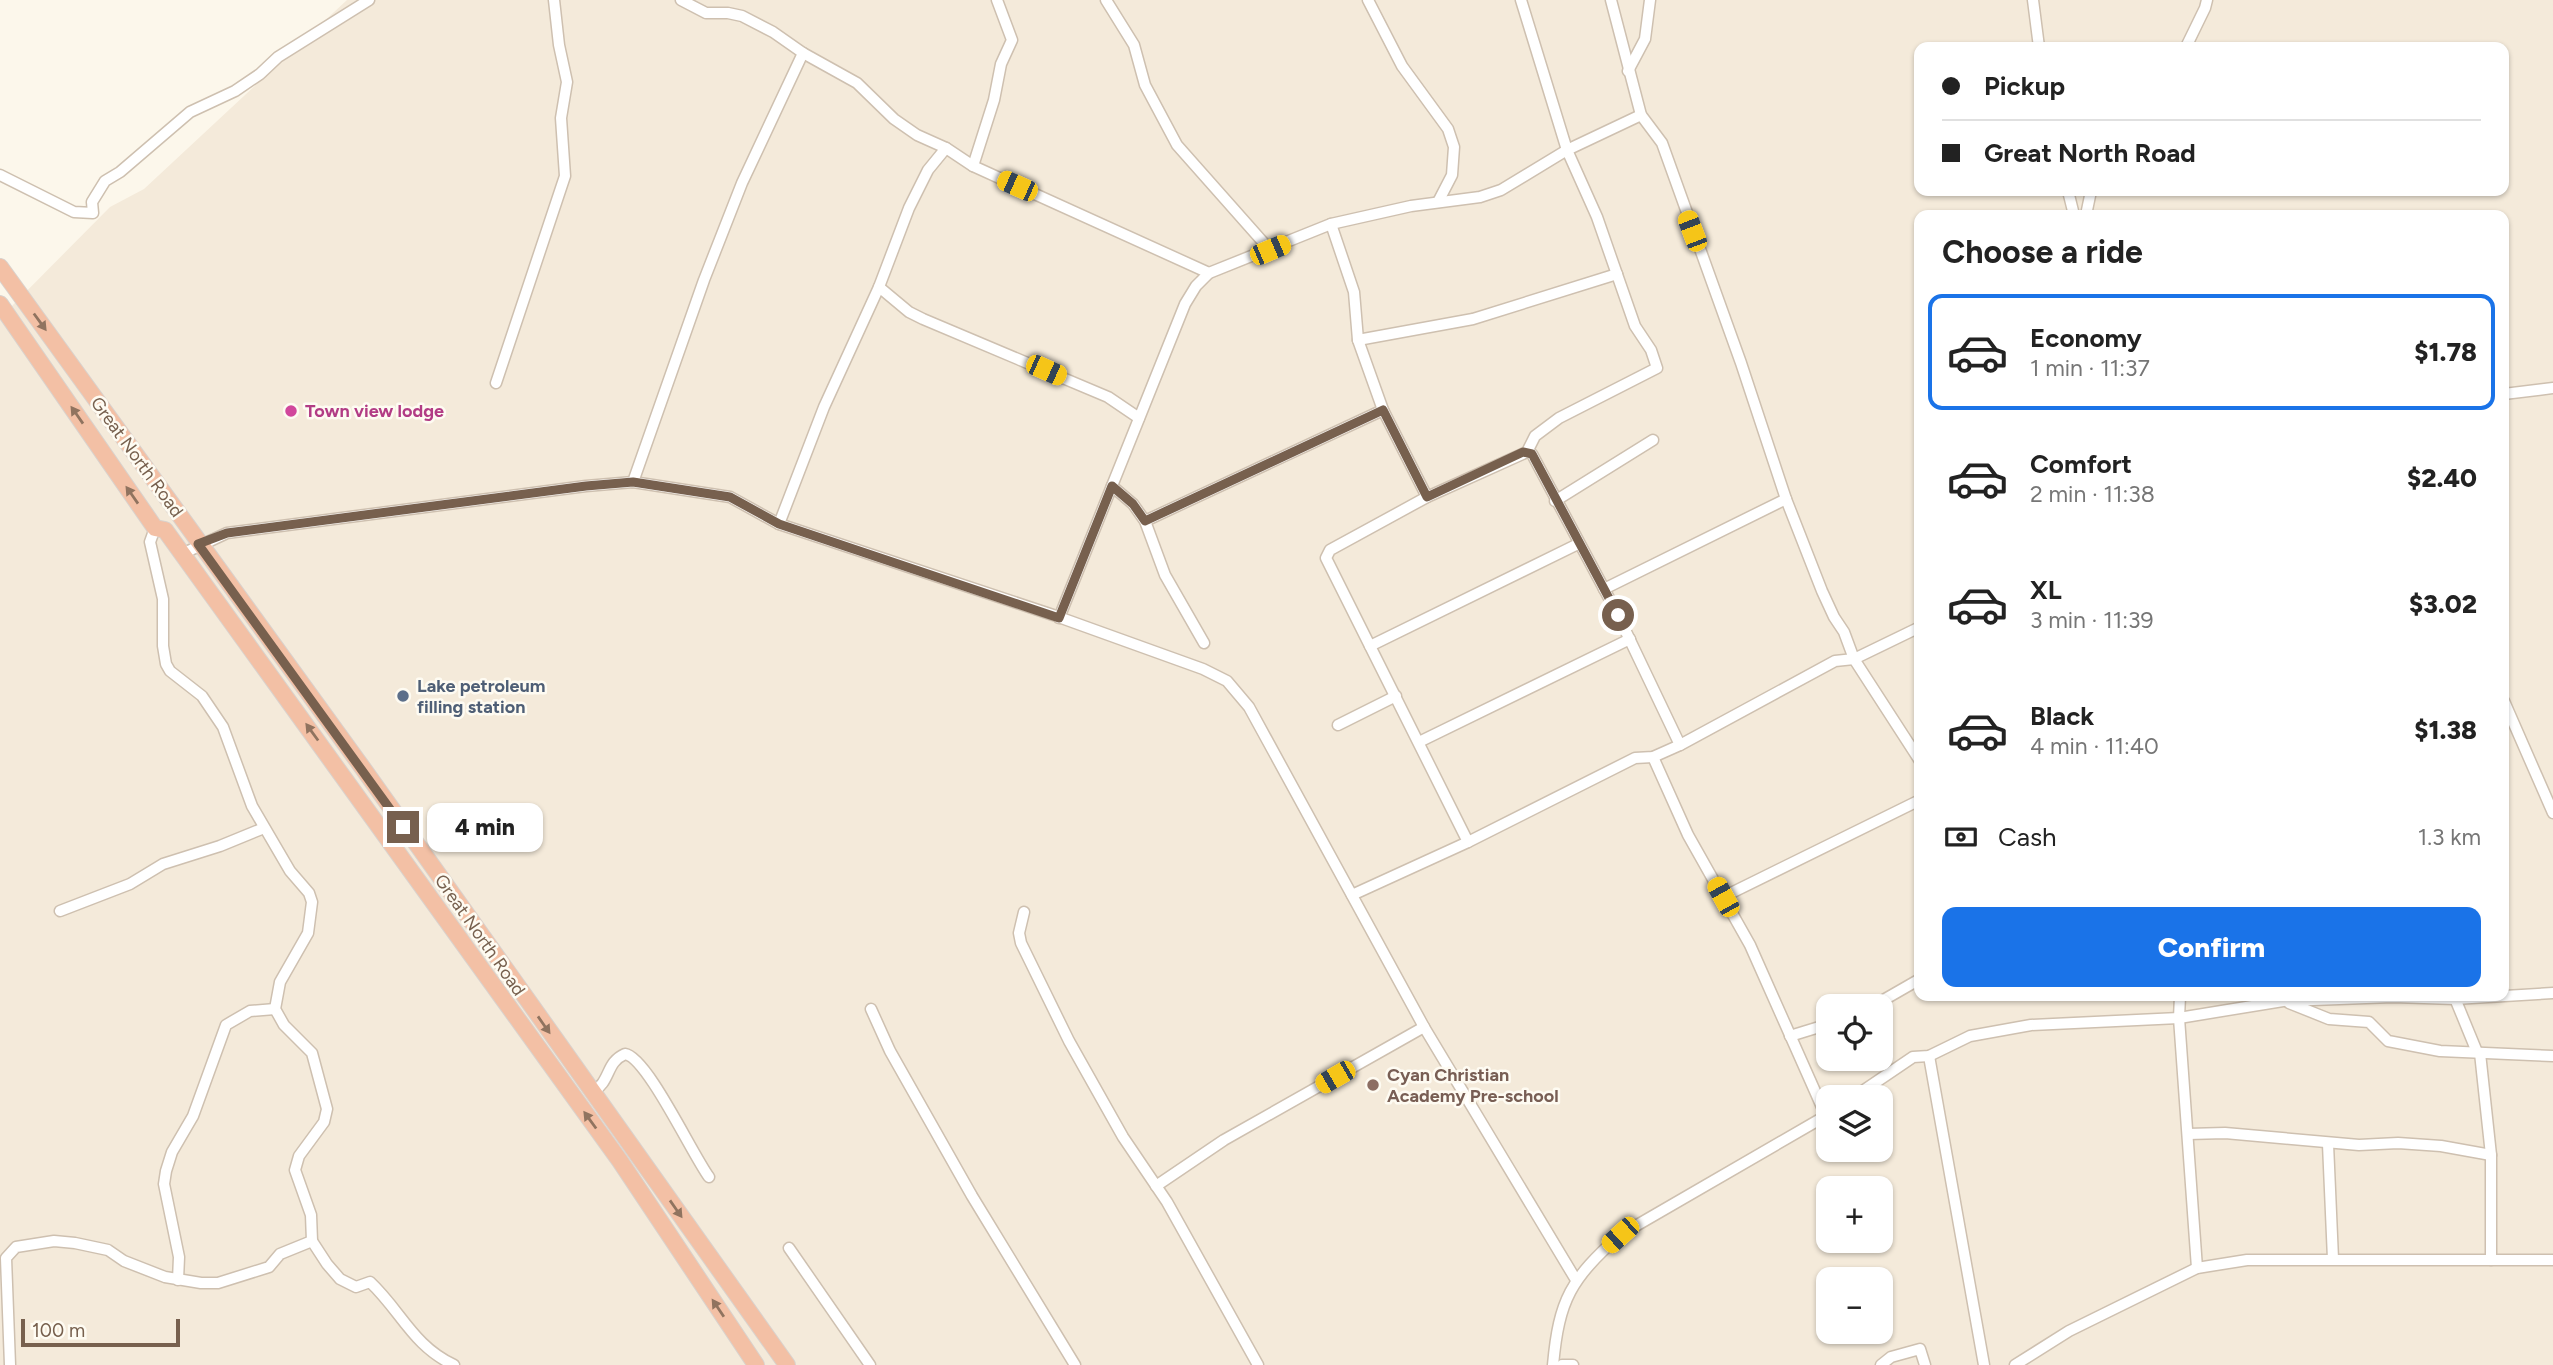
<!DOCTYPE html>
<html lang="en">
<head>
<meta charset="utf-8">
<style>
	:root { --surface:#fff; --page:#f2f2f2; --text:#222; --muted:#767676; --line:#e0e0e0; --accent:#1a73e8 }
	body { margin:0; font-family:Figtree,sans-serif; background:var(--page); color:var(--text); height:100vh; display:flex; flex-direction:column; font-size:26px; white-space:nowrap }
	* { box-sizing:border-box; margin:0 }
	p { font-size:23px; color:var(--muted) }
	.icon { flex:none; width:38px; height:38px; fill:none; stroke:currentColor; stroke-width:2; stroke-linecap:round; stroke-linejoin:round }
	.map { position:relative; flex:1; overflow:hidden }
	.panel { position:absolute; left:1914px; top:210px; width:595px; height:791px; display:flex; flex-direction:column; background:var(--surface); border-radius:14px; box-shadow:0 2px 5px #0004 }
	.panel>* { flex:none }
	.hud { position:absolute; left:1914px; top:42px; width:595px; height:154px; border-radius:14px; box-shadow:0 2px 5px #0004; display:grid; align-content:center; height:154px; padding:0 28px; background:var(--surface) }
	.buttons { position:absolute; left:1816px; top:994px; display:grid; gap:14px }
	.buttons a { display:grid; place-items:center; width:77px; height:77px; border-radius:14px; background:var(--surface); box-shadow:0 2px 5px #0004; font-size:35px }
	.scale { position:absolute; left:21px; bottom:18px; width:159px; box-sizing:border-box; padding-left:7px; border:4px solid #77604e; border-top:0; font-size:19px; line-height:24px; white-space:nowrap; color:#77604e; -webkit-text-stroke:5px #fefbf2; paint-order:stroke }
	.end { position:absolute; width:32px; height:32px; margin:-16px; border:9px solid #77604e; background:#fff; box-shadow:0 0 0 4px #fff }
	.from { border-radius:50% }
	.bubble { position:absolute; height:49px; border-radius:14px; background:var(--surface); box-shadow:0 2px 5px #0004; font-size:23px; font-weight:800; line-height:49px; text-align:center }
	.car { position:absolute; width:21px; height:42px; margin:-21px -10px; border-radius:9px; box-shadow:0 0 5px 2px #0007; background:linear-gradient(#f5c518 24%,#345 0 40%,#f5c518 0 76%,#345 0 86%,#f5c518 0) }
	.hud b { display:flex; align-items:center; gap:24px; height:66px; font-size:26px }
	.hud b+b { border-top:2px solid var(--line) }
	.hud i { width:18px; height:18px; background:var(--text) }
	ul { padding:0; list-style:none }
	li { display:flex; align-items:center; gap:21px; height:116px; margin:0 14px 10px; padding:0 14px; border:4px solid transparent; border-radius:14px }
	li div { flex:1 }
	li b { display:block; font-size:26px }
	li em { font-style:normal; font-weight:800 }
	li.on { border-color:var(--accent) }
	li>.icon { width:63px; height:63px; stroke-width:1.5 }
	h2 { padding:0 28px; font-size:32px; line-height:84px }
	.pay { display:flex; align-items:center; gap:18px; height:77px; padding:0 28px; font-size:26px }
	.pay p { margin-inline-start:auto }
	.primary-button { display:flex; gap:14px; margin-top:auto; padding:14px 28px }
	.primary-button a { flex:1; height:80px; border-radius:14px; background:var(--accent); color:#fff; font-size:28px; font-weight:800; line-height:80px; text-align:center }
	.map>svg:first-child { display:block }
	.residential { fill:#f4eada; fill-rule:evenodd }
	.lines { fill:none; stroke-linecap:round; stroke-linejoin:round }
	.minor-casing { stroke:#cec0b0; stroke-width:13 }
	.highway-casing { stroke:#d9d2cd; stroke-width:18 }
	.minor { stroke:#fff; stroke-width:10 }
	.highway { stroke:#f3c0a5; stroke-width:16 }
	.oneway { fill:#90735f }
	.route { stroke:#77604e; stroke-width:9 }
	.hotel-dot { fill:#d1479c; stroke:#fefbf2; stroke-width:2.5 }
	.service-dot { fill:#5c6f8a; stroke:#fefbf2; stroke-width:2.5 }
	.education-dot { fill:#8d6e63; stroke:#fefbf2; stroke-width:2.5 }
	.labels { text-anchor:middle; stroke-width:5; stroke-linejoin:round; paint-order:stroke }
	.hotel-label { font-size:18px; font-weight:bold; fill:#b23c85; stroke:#fefbf2; text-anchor:start }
	.street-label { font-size:18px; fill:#77604e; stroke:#fefbf2 }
	.service-label { font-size:18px; font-weight:bold; fill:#4e5e75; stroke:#fefbf2; text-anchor:start }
	.education-label { font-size:18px; font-weight:bold; fill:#785e54; stroke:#fefbf2; text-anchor:start }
</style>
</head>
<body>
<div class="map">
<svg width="2553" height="1365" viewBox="0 0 2553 1365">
	<rect width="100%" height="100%" fill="#fcf7eb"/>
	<!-- residential -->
	<path class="residential" d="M347,0H2553V1365H0V318L110,207L144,189ZM1920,47H2504V191H1920ZM1920,215H2504V996H1920ZM1829,1006H1881V1059H1829ZM1829,1097H1881V1150H1829ZM1829,1188H1881V1241H1829ZM1829,1279H1881V1332H1829Z"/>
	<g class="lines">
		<!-- minor casing -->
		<g class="minor-casing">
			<g id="minor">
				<polyline points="681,0 706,13 728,13 742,16 773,32 803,53 857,83 894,119 917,135 946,148 973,166 1209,273"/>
				<polyline points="1106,0 1134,45 1145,85 1177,145 1270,250"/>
				<polyline points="1368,0 1402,66 1448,129 1454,147 1452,175 1438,202"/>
				<polyline points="1611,0 1641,115 1662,143 1741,363 1786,499 1822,591 1834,617 1844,632 1854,659 1920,761"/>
				<polyline points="2033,0 2039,47"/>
				<polyline points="2186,47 2205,8 2207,0"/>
				<polyline points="1628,71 1645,39 1650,0"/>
				<polyline points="973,166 994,100 1001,64 1012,40 997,0"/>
				<polyline points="0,175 74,212 93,213 92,202 105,181 120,172 190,112 235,91 260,74 278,57 369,0"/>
				<polyline points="2068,191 2074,215"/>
				<polyline points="2086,215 2091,191"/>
				<polyline points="1331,224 1354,292 1358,340 1383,410 1427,497"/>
				<polyline points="879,287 909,312 923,319 1108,397 1139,418"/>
				<polyline points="1358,340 1473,319 1617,274"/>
				<polyline points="496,383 565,176 561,118 567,82 559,45 554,0"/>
				<polyline points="2504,394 2553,388"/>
				<polyline points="1527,452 1532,454 1618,615 1680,745"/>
				<polyline points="633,482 704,280 742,183 803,53"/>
				<polyline points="1112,486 1133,504 1145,521 1165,575 1204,643"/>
				<polyline points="1555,501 1653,440"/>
				<polyline points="1145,521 1383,410"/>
				<polyline points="779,524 824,407 879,287 909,208 928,170 946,148"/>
				<path d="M155,528L150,542L163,599V646L166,664L170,671L202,696L223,727L252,806L290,871L309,893L312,902L308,933L280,982L275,1009L284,1025L312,1053L327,1109L324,1122L299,1156L295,1170L311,1215L312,1241L327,1264L340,1279L356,1287L370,1282C401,1311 413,1346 454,1365"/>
				<polyline points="182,554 227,533 586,486 633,482 730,497 779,524 1053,615 1203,669 1227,681 1249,707 1424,1027 1576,1280"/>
				<polyline points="1604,589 1786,499"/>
				<polyline points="1059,618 1185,304 1196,286 1209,273 1331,224 1411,206 1480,197 1501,190 1567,150 1641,115"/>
				<polyline points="1370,646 1578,544"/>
				<polyline points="2504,701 2553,813"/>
				<polyline points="1338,725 1396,696"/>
				<polyline points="1419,742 1630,639"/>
				<polyline points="1653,757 1688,835 1750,945 1826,1116"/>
				<polyline points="1468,842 1326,558 1330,550 1427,497 1527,452 1535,436 1559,418 1657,368 1651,350 1635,326 1597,217 1567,150 1521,0"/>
				<polyline points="1352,895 1468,842 1635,758 1653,757 1680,745 1835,661 1854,659 1920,627"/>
				<polyline points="1723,897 1920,800"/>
				<polyline points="60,911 130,884 163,864 220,846 264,828"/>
				<polyline points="1024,912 1019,933 1021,943 1069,1041 1123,1137 1167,1202 1258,1365"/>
				<polyline points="2180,996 2179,1018 2197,1268"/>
				<polyline points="2454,996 2477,1052 2480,1053 2491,1155 2491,1260"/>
				<polyline points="2289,1003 2329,1019 2369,1022 2388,1041 2440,1051 2553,1056"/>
				<polyline points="1873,1006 1920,979"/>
				<polyline points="871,1009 890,1051 972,1196 1075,1365"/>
				<polyline points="1790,1036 1829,1024"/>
				<polyline points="1929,1056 1984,1365"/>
				<path d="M592,1093C612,1080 605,1063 625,1054C647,1057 692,1154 709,1177"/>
				<polyline points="1854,1097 1913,1057 1929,1056 1970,1036 2031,1025 2179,1018 2283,1001 2393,997 2455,999 2553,993"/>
				<polyline points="2188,1134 2225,1133 2359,1145 2398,1143 2441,1146 2491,1155"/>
				<polyline points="2328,1144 2333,1259"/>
				<polyline points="1156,1186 1224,1140 1424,1027"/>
				<polyline points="789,1248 870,1365"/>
				<polyline points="178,1280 179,1257 164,1184 166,1171 172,1152 193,1116 226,1025 250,1011 275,1009"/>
				<polyline points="10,1365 6,1258 16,1247 54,1241 75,1243 108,1250 124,1261 165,1277 201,1283 218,1283 269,1267 280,1254 312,1241"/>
				<path d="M1553,1365C1559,1299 1571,1279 1620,1235L1829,1114"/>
				<polyline points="1562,1365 1573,1365"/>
				<polyline points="1881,1365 1891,1357 1920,1349 1925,1365"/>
				<polyline points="2015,1365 2069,1331 2197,1268 2247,1260 2553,1260"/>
			</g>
		</g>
		<!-- highway casing -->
		<g class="highway-casing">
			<g id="highway">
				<polyline points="0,267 362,767 787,1365"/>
				<polyline points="0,304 155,528 165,530 620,1161 756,1365"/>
			</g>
		</g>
		<!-- minor -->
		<use href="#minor" class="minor"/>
		<!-- highway -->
		<use href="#highway" class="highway"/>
	</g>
	<!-- one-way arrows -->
	<defs><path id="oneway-solid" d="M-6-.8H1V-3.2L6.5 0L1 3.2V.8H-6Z" transform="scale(1.75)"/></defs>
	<g class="oneway">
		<use href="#oneway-solid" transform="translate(40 322) rotate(54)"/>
		<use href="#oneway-solid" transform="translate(77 415) rotate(-125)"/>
		<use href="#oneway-solid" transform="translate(132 495) rotate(-125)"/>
		<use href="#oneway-solid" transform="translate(312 732) rotate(-126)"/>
		<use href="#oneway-solid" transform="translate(544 1025) rotate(55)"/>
		<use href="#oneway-solid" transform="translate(590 1120) rotate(-126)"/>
		<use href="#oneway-solid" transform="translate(676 1209) rotate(55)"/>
		<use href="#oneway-solid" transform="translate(718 1308) rotate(-124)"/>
	</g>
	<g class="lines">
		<!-- route -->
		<polyline class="route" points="403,827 198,544 227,533 586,486 633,482 730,497 779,524 1059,618 1112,486 1133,504 1145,521 1383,410 1427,497 1523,452 1532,454 1618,615"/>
	</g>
	<!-- markers -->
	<circle class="hotel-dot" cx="291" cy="411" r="7"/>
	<circle class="service-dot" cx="403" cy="696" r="7"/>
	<circle class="education-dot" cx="1373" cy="1085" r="7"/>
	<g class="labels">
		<!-- hotel labels -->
		<g class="hotel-label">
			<text x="305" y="417">Town view lodge</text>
		</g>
		<!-- street labels -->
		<g class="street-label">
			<text transform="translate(137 457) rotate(54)" y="6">Great North Road</text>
			<text transform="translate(480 935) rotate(55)" y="6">Great North Road</text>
		</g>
		<!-- service labels -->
		<g class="service-label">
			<text x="417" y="692">Lake petroleum<tspan x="417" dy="21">filling station</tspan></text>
		</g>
		<!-- education labels -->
		<g class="education-label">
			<text x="1387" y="1081">Cyan Christian<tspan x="1387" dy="21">Academy Pre-school</tspan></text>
		</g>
	</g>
</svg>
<div class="buttons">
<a><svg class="icon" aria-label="locate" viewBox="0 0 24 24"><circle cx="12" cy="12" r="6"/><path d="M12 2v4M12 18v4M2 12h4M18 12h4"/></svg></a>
<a><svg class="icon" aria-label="layers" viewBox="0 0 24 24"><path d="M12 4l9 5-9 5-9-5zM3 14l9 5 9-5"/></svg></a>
<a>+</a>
<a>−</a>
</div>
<div class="scale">100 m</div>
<i class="end from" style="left:1618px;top:615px"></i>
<i class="end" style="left:403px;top:827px"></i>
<div class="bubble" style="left:427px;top:803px;width:116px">4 min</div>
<i class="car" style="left:1017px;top:186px;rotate:294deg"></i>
<i class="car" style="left:1692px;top:231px;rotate:339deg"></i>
<i class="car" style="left:1270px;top:250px;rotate:67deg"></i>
<i class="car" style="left:1046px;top:370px;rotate:114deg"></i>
<i class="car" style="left:1723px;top:897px;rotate:331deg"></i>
<i class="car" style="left:1335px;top:1077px;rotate:240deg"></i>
<i class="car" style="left:1620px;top:1235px;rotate:228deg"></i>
<div class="hud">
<b><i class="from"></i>Pickup</b>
<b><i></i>Great North Road</b>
</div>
<section class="panel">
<h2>Choose a ride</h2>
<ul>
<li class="on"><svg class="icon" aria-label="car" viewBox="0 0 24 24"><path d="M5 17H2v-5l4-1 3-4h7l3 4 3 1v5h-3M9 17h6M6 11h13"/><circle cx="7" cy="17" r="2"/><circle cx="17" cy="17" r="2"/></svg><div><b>Economy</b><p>1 min · 11:37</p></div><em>$1.78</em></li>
<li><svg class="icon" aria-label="car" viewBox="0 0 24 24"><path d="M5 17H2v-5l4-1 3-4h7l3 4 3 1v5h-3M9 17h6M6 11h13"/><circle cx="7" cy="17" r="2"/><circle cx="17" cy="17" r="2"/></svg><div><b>Comfort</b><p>2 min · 11:38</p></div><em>$2.40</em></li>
<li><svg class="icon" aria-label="car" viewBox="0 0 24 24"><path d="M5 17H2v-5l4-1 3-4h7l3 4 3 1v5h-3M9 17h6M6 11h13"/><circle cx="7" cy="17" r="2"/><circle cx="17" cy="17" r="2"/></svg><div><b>XL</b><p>3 min · 11:39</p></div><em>$3.02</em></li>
<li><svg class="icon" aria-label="car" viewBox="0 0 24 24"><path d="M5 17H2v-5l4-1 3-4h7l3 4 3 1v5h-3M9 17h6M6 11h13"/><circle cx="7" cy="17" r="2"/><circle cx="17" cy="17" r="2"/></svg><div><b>Black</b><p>4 min · 11:40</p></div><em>$1.38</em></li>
</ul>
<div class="pay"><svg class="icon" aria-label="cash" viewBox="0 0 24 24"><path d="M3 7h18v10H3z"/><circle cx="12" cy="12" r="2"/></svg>Cash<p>1.3 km</p></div>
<div class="primary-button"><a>Confirm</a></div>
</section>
</div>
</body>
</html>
